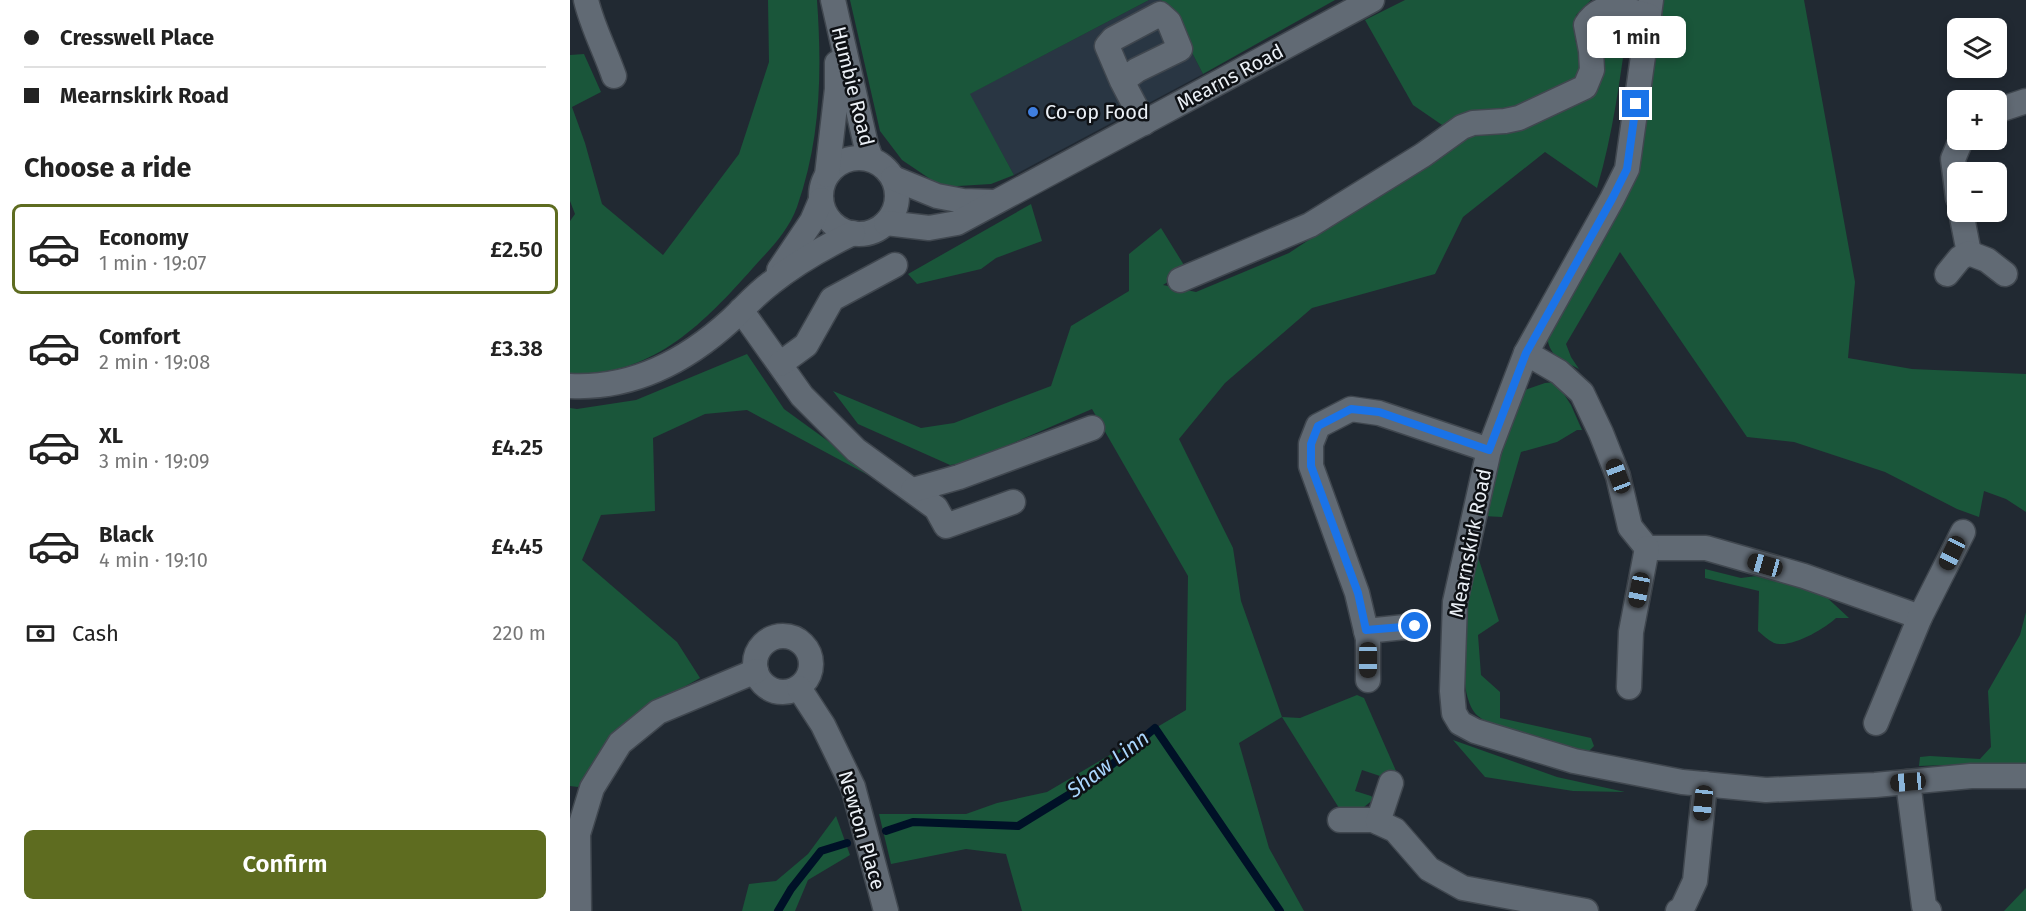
<!DOCTYPE html>
<html lang="en">
<head>
<meta charset="utf-8">
<style>
	:root { --surface:#fff; --page:#f2f2f2; --text:#222; --muted:#767676; --line:#e0e0e0; --accent:#5e6c20 }
	body { margin:0; font-family:"Fira Sans",sans-serif; background:var(--page); color:var(--text); height:100vh; display:flex; flex-direction:column; font-size:22px; white-space:nowrap }
	* { box-sizing:border-box; margin:0 }
	p { font-size:20px; color:var(--muted) }
	.icon { flex:none; width:33px; height:33px; fill:none; stroke:currentColor; stroke-width:2; stroke-linecap:round; stroke-linejoin:round }
	.map { position:relative; flex:1; overflow:hidden }
	.side { display:flex; flex-direction:column; background:var(--surface); width:570px }
	.side>* { flex:none }
	.guide { display:grid; align-content:center; height:132px; padding:0 24px; background:var(--surface) }
	.controls { position:absolute; left:1377px; top:18px; display:grid; gap:12px }
	.controls a { display:grid; place-items:center; width:60px; height:60px; border-radius:9px; background:var(--surface); box-shadow:0 3px 9px #0003; font-size:30px }
	.end { position:absolute; width:27px; height:27px; margin:-14px; border:8px solid #1a73e8; background:#fff; box-shadow:0 0 0 3px #fff }
	.from { border-radius:50% }
	.bubble { position:absolute; height:42px; border-radius:9px; background:var(--surface); box-shadow:0 3px 9px #0003; font-size:20px; font-weight:600; line-height:42px; text-align:center }
	.car { position:absolute; width:18px; height:36px; margin:-18px -9px; border-radius:8px; box-shadow:0 0 4px 2px #0007; background:linear-gradient(#222 24%,#8ab4d8 0 40%,#222 0 76%,#8ab4d8 0 86%,#222 0) }
	.guide b { display:flex; align-items:center; gap:21px; height:57px; font-size:22px }
	.guide b+b { border-top:2px solid var(--line) }
	.guide i { width:15px; height:15px; background:var(--text) }
	ul { padding:0; list-style:none }
	li { display:flex; align-items:center; gap:18px; height:90px; margin:0 12px 9px; padding:0 12px; border:3px solid transparent; border-radius:9px }
	li div { flex:1 }
	li b { display:block; font-size:22px }
	li em { font-style:normal; font-weight:600 }
	li.on { border-color:var(--accent) }
	li>.icon { width:54px; height:54px; stroke-width:1.5 }
	h2 { padding:0 24px; font-size:27px; line-height:72px }
	.pay { display:flex; align-items:center; gap:15px; height:66px; padding:0 24px; font-size:22px }
	.pay p { margin-inline-start:auto }
	.cta { display:flex; gap:12px; margin-top:auto; padding:12px 24px }
	.cta a { flex:1; height:69px; border-radius:9px; background:var(--accent); color:#fff; font-size:24px; font-weight:600; line-height:69px; text-align:center }
	main { display:flex; flex:1; min-height:0 }
	.map>svg:first-child { display:block }
	.built { fill:#293643 }
	.green { fill:#1a563a }
	.lines { fill:none; stroke-linecap:round; stroke-linejoin:round }
	.stream { stroke:#001127; stroke-width:8 }
	.minor-casing { stroke:#40474f; stroke-width:27 }
	.minor { stroke:#616a74; stroke-width:24 }
	.route { stroke:#1a73e8; stroke-width:8 }
	.shop-dot { fill:#3f7fe0; stroke:#0e1115; stroke-width:2 }
	.labels { text-anchor:middle; stroke-width:5; stroke-linejoin:round; paint-order:stroke }
	.street-label { font-size:20px; fill:#ebf0f6; stroke:#0e1115 }
	.poi-label { font-size:20px; fill:#ebf0f6; stroke:#0e1115; text-anchor:start }
	.water-label { font-size:21px; font-style:italic; fill:#a9d5fd; stroke:#0e1115 }
</style>
</head>
<body>
<main>
<section class="side">
<div class="guide">
<b><i class="from"></i>Cresswell Place</b>
<b><i></i>Mearnskirk Road</b>
</div>
<h2>Choose a ride</h2>
<ul>
<li class="on"><svg class="icon" aria-label="car" viewBox="0 0 24 24"><path d="M5 17H2v-5l4-1 3-4h7l3 4 3 1v5h-3M9 17h6M6 11h13"/><circle cx="7" cy="17" r="2"/><circle cx="17" cy="17" r="2"/></svg><div><b>Economy</b><p>1 min · 19:07</p></div><em>£2.50</em></li>
<li><svg class="icon" aria-label="car" viewBox="0 0 24 24"><path d="M5 17H2v-5l4-1 3-4h7l3 4 3 1v5h-3M9 17h6M6 11h13"/><circle cx="7" cy="17" r="2"/><circle cx="17" cy="17" r="2"/></svg><div><b>Comfort</b><p>2 min · 19:08</p></div><em>£3.38</em></li>
<li><svg class="icon" aria-label="car" viewBox="0 0 24 24"><path d="M5 17H2v-5l4-1 3-4h7l3 4 3 1v5h-3M9 17h6M6 11h13"/><circle cx="7" cy="17" r="2"/><circle cx="17" cy="17" r="2"/></svg><div><b>XL</b><p>3 min · 19:09</p></div><em>£4.25</em></li>
<li><svg class="icon" aria-label="car" viewBox="0 0 24 24"><path d="M5 17H2v-5l4-1 3-4h7l3 4 3 1v5h-3M9 17h6M6 11h13"/><circle cx="7" cy="17" r="2"/><circle cx="17" cy="17" r="2"/></svg><div><b>Black</b><p>4 min · 19:10</p></div><em>£4.45</em></li>
</ul>
<div class="pay"><svg class="icon" aria-label="cash" viewBox="0 0 24 24"><path d="M3 7h18v10H3z"/><circle cx="12" cy="12" r="2"/></svg>Cash<p>220 m</p></div>
<div class="cta"><a>Confirm</a></div>
</section>
<div class="map">
<svg width="1456" height="911" viewBox="0 0 1456 911">
	<rect width="100%" height="100%" fill="#212932"/>
	<!-- built -->
	<polygon class="built" points="579,0 591,0 600,10 633,74 444,175 399,94"/>
	<!-- green -->
	<g class="green">
		<path d="M198,0H247C252,71 251,139 227,207C218,232 199,250 182,269C133,324 81,378 0,373V221L5,214L0,201V55L14,54L31,92L2,107L15,143L32,204L93,255L169,154L199,62Z"/>
		<polygon points="280,0 579,0 400,94 444,175 421,184 372,187 332,160 310,131"/>
		<polygon points="591,0 765,0 633,74 600,10"/>
		<polygon points="835,0 1021,0 1006,15 1005,40 1013,60 1012,73 1001,88 932,115 875,127 843,105 795,20"/>
		<path d="M1093,0H1234L1285,282L1278,358L1342,369L1456,374V512L1436,499L1414,491L1409,517L1387,509L1315,472L1224,442L1177,437L1050,252L996,344L1001,357L1009,369C986,357 978,356 976,328L1062,186Z"/>
		<path d="M1045,19L1058,23C1050,78 1043,135 1027,188L975,152L893,217L865,274L742,308L655,383L609,439L663,548L671,601L712,717L730,718L787,695L794,698L830,780L810,776L792,770L785,791L801,796L804,799L794,807L769,808L712,717L669,743L699,848L734,911H452L436,854L396,849L321,864L309,814H396L427,803L477,792L616,710L618,576L522,409L399,462L380,465L288,424L263,391L351,428L384,423L481,386L501,326L559,291V254L591,228L617,270L593,285L626,292L719,253L905,130L1015,95C1021,69 1020,34 1045,19Z"/>
		<polygon points="461,204 472,241 426,258 411,269 347,284 338,274"/>
		<polygon points="177,354 214,409 324,489 177,410 135,414 83,438 85,511 31,515 12,560 107,642 130,678 78,707 53,724 8,787 0,786 0,408 7,409 66,400"/>
		<polygon points="986,382 1001,405 1012,430 1007,430 987,442 951,452 932,517 913,516 929,451 952,391 975,383"/>
		<path d="M905,548L929,621L908,635L911,675L930,692V718L1021,738L1024,746L1017,753C992,745 926,731 908,716C880,692 900,582 905,548Z"/>
		<path d="M1135,569L1171,578L1194,575L1251,592L1279,618H1266C1254,629 1221,649 1204,643C1198,640 1193,635 1188,631L1189,591L1135,578Z"/>
		<polygon points="1456,612 1456,766 1406,764 1349,766 1350,757 1360,756 1410,759 1421,747 1418,691 1450,635"/>
		<polygon points="883,740 987,777 1055,792 1003,791 915,777"/>
		<polygon points="266,816 280,855 238,880 225,911 172,911 179,884 206,881 238,854"/>
		<polygon points="1456,888 1456,911 1434,911"/>
	</g>
	<g class="lines">
		<!-- stream -->
		<g class="stream">
			<polyline points="316,831 343,822 448,826 526,778 585,728 710,911"/>
			<polyline points="208,911 221,889 251,851 277,843"/>
		</g>
		<!-- minor casing -->
		<g class="minor-casing">
			<g id="minor">
				<path d="M16,0C22,26 35,50 44,76"/>
				<polyline points="263,0 296,145 301,159"/>
				<polyline points="1081,0 1057,169 1042,199 956,353 919,450 885,602 882,691 884,713 890,723 905,731 1004,761 1112,782 1196,790 1305,785 1401,776 1456,776"/>
				<polyline points="552,81 567,70 610,49 599,22 590,14 543,39 537,46 552,81 574,123"/>
				<polyline points="1426,111 1456,101"/>
				<circle cx="289" cy="196" r="38"/>
				<polyline points="257,175 267,89 267,63"/>
				<polyline points="323,178 367,196 393,201 423,202"/>
				<polyline points="1388,198 1383,159 1391,140"/>
				<polyline points="1391,212 1399,253"/>
				<polyline points="316,223 359,228 387,223 802,0"/>
				<polyline points="209,270 242,221 251,200"/>
				<polyline points="1377,274 1390,258 1399,253 1417,260 1435,274"/>
				<path d="M610,280L740,225L853,155L892,127L903,123L935,121L949,118L1015,87L1022,70L1021,51L1016,25C1031,0 1055,9 1079,16"/>
				<polyline points="171,310 232,396 286,450 366,508 376,526 443,502"/>
				<polyline points="956,353 989,372 1012,393 1031,433 1048,476 1060,527 1077,548 1136,548 1234,576 1350,617"/>
				<polyline points="210,364 236,345 262,299 325,265"/>
				<path d="M0,386C62,389 115,362 161,320C174,308 186,294 201,283C226,263 254,247 283,233"/>
				<polyline points="343,490 389,477 522,428"/>
				<polyline points="796,631 845,626"/>
				<circle cx="213" cy="664" r="28"/>
				<polyline points="798,680 798,639 787,593 741,466 741,444 748,426 781,409 809,413 919,450"/>
				<polyline points="1059,687 1061,632 1077,548"/>
				<polyline points="229,688 253,725 283,787 316,911"/>
				<polyline points="1306,723 1350,617 1393,532"/>
				<polyline points="1338,782 1354,906 1359,911"/>
				<polyline points="770,820 803,820 825,830 859,869 893,888 1016,911"/>
				<polyline points="808,822 821,783"/>
				<polyline points="9,911 8,834 22,788 50,743 88,712 186,671"/>
				<polyline points="1108,911 1112,909 1125,881 1135,784"/>
			</g>
		</g>
		<!-- minor -->
		<use href="#minor" class="minor"/>
	</g>
	<g class="lines">
		<!-- route -->
		<polyline class="route" points="845,626 796,630 788,593 741,466 741,444 748,426 781,409 809,412 919,450 956,353 1042,199 1057,169 1066,104"/>
	</g>
	<!-- markers -->
	<circle class="shop-dot" cx="463" cy="112" r="6"/>
	<g class="labels">
		<!-- street labels -->
		<g class="street-label">
			<text transform="translate(660 77) rotate(-28)" y="7">Mearns Road</text>
			<text transform="translate(283 86) rotate(76)" y="7">Humbie Road</text>
			<text transform="translate(900 543) rotate(-79)" y="7">Mearnskirk Road</text>
			<text transform="translate(292 830) rotate(74)" y="7">Newton Place</text>
		</g>
		<!-- poi labels -->
		<g class="poi-label">
			<text x="475" y="119">Co-op Food</text>
		</g>
		<!-- water labels -->
		<g class="water-label">
			<text transform="translate(538 764) rotate(-37)" y="7">Shaw Linn</text>
		</g>
	</g>
</svg>
<div class="controls">
<a><svg class="icon" aria-label="layers" viewBox="0 0 24 24"><path d="M12 4l9 5-9 5-9-5zM3 14l9 5 9-5"/></svg></a>
<a>+</a>
<a>−</a>
</div>
<i class="end from" style="left:845px;top:626px"></i>
<i class="end" style="left:1066px;top:104px"></i>
<div class="bubble" style="left:1017px;top:16px;width:99px">1 min</div>
<i class="car" style="left:1048px;top:476px;rotate:339deg"></i>
<i class="car" style="left:1382px;top:553px;rotate:206deg"></i>
<i class="car" style="left:1195px;top:565px;rotate:286deg"></i>
<i class="car" style="left:1069px;top:590px;rotate:191deg"></i>
<i class="car" style="left:798px;top:660px;rotate:180deg"></i>
<i class="car" style="left:1338px;top:782px;rotate:265deg"></i>
<i class="car" style="left:1133px;top:803px;rotate:186deg"></i>
</div>
</main>
</body>
</html>
